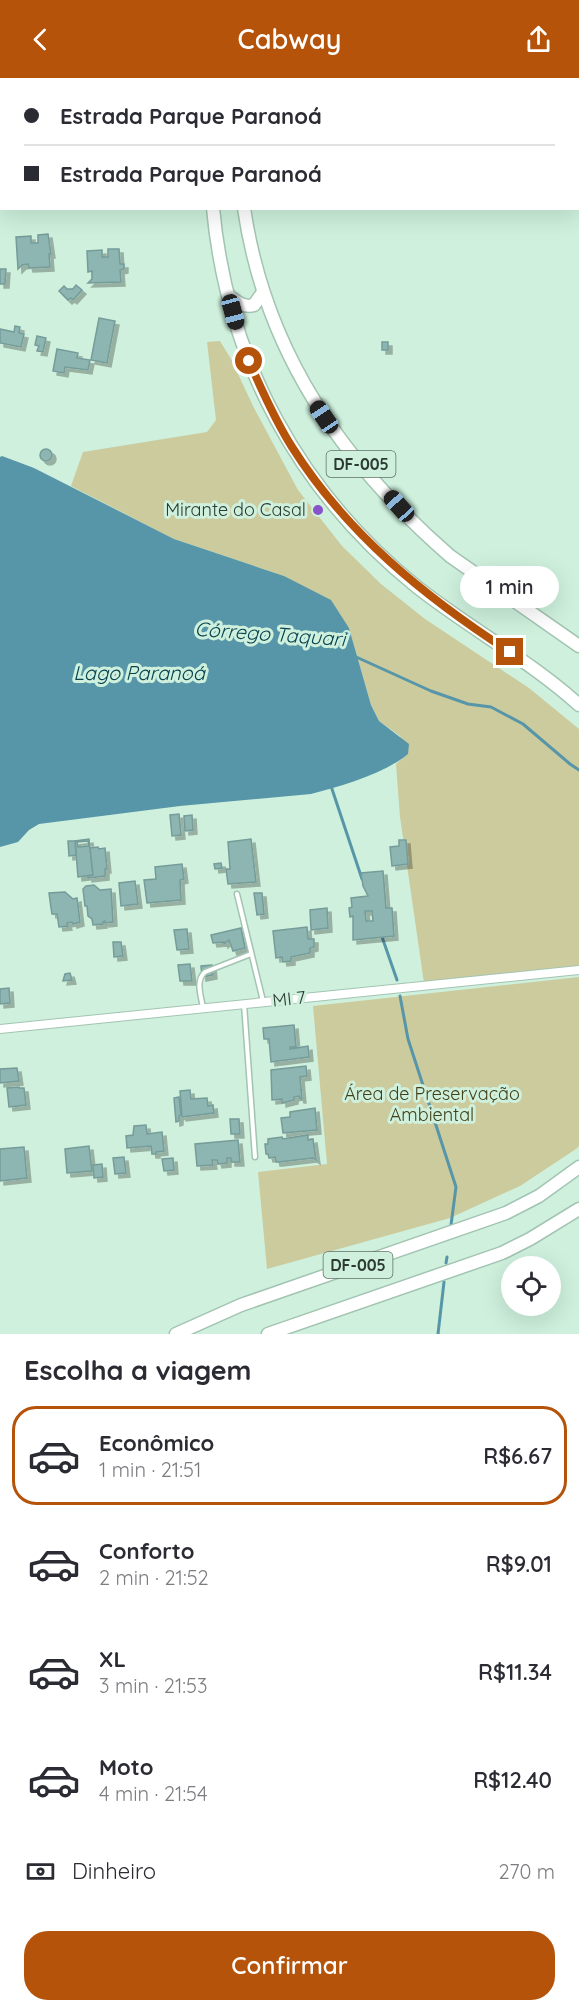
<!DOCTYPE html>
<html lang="pt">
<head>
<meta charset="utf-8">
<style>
	:root { --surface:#fff; --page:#f7f7f7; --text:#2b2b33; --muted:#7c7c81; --line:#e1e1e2; --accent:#b45309 }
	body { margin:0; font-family:Quicksand,sans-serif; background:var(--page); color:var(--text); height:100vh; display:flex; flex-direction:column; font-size:22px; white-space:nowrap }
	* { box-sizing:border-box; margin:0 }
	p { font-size:20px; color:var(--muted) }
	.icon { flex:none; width:33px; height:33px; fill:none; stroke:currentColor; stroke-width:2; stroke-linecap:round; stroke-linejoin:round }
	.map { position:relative; height:1256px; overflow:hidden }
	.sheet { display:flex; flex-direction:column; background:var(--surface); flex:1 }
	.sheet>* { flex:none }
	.guide { position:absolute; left:0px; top:0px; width:579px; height:132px; box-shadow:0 6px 24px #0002; display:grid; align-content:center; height:132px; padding:0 24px; background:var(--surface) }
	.buttons { position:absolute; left:501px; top:1178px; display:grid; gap:12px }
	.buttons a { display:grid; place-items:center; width:60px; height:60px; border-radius:50%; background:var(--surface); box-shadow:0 6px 24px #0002; font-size:30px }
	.end { position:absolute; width:27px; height:27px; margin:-14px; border:8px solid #b45309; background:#fff; box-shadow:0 0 0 3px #fff }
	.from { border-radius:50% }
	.bubble { position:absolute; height:42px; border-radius:21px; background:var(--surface); box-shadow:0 6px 24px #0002; font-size:20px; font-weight:600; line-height:42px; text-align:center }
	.car { position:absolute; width:18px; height:36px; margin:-18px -9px; border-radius:8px; box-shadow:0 0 4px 2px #0007; background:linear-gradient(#222 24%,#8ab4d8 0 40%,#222 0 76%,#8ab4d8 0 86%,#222 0) }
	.guide b { display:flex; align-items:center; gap:21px; height:57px; font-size:22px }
	.guide b+b { border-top:2px solid var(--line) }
	.guide i { width:15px; height:15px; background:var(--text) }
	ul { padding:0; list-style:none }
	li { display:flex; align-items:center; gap:18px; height:99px; margin:0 12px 9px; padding:0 12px; border:3px solid transparent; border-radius:24px }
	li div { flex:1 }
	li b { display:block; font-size:22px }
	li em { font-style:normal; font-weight:600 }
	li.on { border-color:var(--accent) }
	li>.icon { width:54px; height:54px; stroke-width:1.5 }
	h2 { padding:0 24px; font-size:27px; line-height:72px }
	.pay { display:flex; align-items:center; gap:15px; height:66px; padding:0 24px; font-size:22px }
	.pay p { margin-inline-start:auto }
	.primary-button { display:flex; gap:12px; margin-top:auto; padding:12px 24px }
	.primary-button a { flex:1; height:69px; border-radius:24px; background:var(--accent); color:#fff; font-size:24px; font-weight:600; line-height:69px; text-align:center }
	header { display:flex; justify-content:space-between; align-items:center; height:78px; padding:0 24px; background:var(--accent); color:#fff; font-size:27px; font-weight:600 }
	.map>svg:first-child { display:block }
	.green { fill:#cccb9e }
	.water { fill:#5796a8 }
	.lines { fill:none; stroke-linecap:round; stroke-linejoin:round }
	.stream { stroke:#5796a8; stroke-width:3 }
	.building { fill:#8db5b1; stroke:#759c99; stroke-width:1.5; fill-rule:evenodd; filter:url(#shadow) }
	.service-casing { stroke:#a3c4b2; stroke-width:7 }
	.minor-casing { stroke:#a3c4b2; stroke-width:10 }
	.primary-casing { stroke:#a3c4b2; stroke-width:15 }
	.service { stroke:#fff; stroke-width:4 }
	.minor { stroke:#fff; stroke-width:8 }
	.primary { stroke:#fff; stroke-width:12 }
	.route { stroke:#b45309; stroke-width:8 }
	.poi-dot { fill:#8752ca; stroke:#cef0dd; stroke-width:2 }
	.labels { text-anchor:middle; stroke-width:6; stroke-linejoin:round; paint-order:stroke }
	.shield { fill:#cef0dd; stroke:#5d7166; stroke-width:1.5 }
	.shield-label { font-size:16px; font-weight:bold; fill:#2d3a33 }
	.poi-label { font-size:18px; fill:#2d3a33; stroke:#cef0dd; text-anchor:end }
	.street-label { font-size:18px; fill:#2d3a33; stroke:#cef0dd }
	.park-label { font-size:18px; fill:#424017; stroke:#cef0dd }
	.water-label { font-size:20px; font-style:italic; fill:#074350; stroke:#cef0dd }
</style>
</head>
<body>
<header><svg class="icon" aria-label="back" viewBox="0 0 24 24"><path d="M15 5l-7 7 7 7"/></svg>Cabway<svg class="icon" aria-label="share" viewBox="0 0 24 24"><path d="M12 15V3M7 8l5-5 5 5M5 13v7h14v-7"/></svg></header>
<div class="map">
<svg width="579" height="1256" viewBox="0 0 579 1256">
	<defs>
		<filter id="shadow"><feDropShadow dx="4" dy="4" stdDeviation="0" flood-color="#0004"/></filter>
	</defs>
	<rect width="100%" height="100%" fill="#cef0dd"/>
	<!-- green -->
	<g class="green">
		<polygon points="220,263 231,281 254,330 298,412 342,468 381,506 425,541 529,610 579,651 579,892 424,905 400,739 396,686 408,676 400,658 379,643 371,627 349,550 284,498 174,461 71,408 83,374 207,354 216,342 207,264"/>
		<polygon points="579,899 579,1068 576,1071 520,1108 450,1140 267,1191 258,1094 327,1086 313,928"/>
	</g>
	<!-- water -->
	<path class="water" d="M2,378L34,390L174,461L284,498L331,522L349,550L371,627L379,643L409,666L408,676C384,696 341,708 311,716L180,728L39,746L29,752L18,764L0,769V379Z"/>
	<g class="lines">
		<!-- stream -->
		<g class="stream">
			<polyline points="354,578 431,613 468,626 491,629 523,646 570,686 579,692"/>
			<polyline points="331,708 362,801"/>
			<polyline points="381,856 397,902"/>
			<polyline points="400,918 408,961 456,1109 451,1147"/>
			<polyline points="446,1185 447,1179"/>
			<polyline points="438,1256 444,1204"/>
		</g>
	</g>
	<!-- building -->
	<g class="building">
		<polygon points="48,156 51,176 49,176 50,189 29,190 28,186 22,187 18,191 16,159 31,158 31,165 38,165 38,157"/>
		<polygon points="108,171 119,171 120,186 124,186 124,191 120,192 121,204 88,205 92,201 92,193 88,194 87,173 102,172 102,179 108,179"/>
		<polygon points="0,191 6,191 5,206 0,206"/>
		<polygon points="76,207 82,212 73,222 71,220 68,222 59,213 64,208 67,211 73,211"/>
		<polygon points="99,240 115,243 107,285 91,282"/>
		<polygon points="15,248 20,249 19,255 24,256 21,269 0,265 0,251 14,254"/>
		<polygon points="37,258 46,260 43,274 37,273 39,268 35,267"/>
		<rect x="382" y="264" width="6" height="8"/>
		<polygon points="57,271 78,275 77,280 90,282 88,292 65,289 64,295 53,293"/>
		<circle cx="46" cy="377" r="6"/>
		<polygon points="179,736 181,757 172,758 170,737"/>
		<polygon points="192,737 193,752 185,753 184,738"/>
		<path d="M89,761L93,797L78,799L75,763ZM88,763L89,768L78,769L77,764Z"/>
		<polygon points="251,761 256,804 228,806 226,791 230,791 228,764"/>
		<polygon points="399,762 406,762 408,786 392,788 390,769 399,768"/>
		<polygon points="68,763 75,763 76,777 69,778"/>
		<polygon points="98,769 99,771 105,770 107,791 105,791 105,798 88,800 88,798 93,797 90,770"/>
		<polygon points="221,785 222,790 215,791 214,786"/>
		<polygon points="182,786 184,801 180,802 181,822 147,825 144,802 156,801 155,789"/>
		<path d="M383,793L386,830H392L394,858L353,862V838L350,839L349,830L352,829L351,820L368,818L363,808L361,795ZM365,833H372L373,843H366Z"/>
		<polygon points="135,803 138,826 121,828 119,805"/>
		<polygon points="94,807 100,812 111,811 113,844 105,845 105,843 103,844 103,846 93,847 92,841 88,838 87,828 85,828 83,811 86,808"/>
		<polygon points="65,814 73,821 77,820 80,844 73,846 72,844 67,845 68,848 59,849 57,836 52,836 51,830 49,815"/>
		<polygon points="254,815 262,815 264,836 257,837"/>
		<polygon points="327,830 328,850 311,852 310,832"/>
		<polygon points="307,849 308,861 314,861 314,869 310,870 310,875 291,879 291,883 283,884 282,879 276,880 273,853"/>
		<polygon points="241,850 245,870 233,873 229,862 224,866 224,864 213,865 211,857"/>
		<polygon points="187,851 189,871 177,872 174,852"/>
		<polygon points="113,864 121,864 123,878 114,879"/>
		<polygon points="190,886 192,903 180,903 178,887"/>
		<polygon points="212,887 213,897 202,899 201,888"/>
		<polygon points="70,895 72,902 63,903 65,896"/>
		<polygon points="9,910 10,925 0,926 0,911"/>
		<polygon points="294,947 296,969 290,969 290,971 308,968 309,979 271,984 269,961 264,961 263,950"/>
		<polygon points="306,988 307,998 300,999 302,1021 300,1021 299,1018 294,1019 294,1022 282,1025 282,1021 272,1022 271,992"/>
		<polygon points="17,990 19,1003 0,1005 0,991"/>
		<polygon points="19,1009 19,1010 24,1010 26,1027 9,1029 7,1010"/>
		<polygon points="190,1012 191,1021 207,1020 208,1028 213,1027 214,1035 182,1039 180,1013"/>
		<polygon points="179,1019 181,1037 179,1038 179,1043 176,1044 174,1020"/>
		<polygon points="315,1030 317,1052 283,1055 281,1040 290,1039 290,1034"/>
		<polygon points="230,1041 239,1041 240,1056 231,1056"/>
		<polygon points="146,1047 147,1056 162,1054 164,1073 156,1074 156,1076 152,1076 151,1068 127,1070 126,1058 133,1057 134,1048"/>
		<polygon points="308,1057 308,1062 313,1061 316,1082 313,1080 279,1084 276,1084 275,1079 269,1080 268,1076 266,1076 265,1066 268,1066 268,1061 282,1059 283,1061"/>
		<polygon points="238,1062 240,1084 231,1084 231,1080 227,1080 227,1085 218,1086 217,1082 212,1082 213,1087 197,1088 195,1066"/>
		<polygon points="89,1068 92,1093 67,1095 65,1071"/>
		<polygon points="24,1069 27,1100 0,1103 0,1071"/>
		<polygon points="124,1079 126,1095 115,1096 113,1080"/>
		<polygon points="173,1080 174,1092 164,1093 162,1081"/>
		<polygon points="102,1086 103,1099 94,1100 93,1087"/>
	</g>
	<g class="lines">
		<!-- service casing -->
		<g class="service-casing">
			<g id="service">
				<polyline points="237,816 263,923"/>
				<polyline points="244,926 255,1079"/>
				<path d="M203,930C201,917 195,903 205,894L251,876"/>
			</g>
		</g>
		<!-- minor casing -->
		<g class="minor-casing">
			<g id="minor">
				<polyline points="153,0 161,2"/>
				<polyline points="0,951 579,892"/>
			</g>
		</g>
		<!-- primary casing -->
		<g class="primary-casing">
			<g id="primary">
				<polyline points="204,2 205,0"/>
				<polyline points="235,2 235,0"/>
				<path d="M213,130C227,282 299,414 417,509C469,550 529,582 579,627"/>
				<path d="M244,130C265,274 342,384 450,478L579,568"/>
				<path d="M229,218C237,224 244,230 254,227L263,214"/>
				<polyline points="176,1256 241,1227 506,1135 539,1118 579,1089"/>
				<polyline points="268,1256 502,1175 530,1161 579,1131"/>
			</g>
		</g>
		<!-- service -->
		<use href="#service" class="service"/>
		<!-- minor -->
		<use href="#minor" class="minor"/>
		<!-- primary -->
		<use href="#primary" class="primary"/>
	</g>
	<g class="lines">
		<!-- route -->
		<path class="route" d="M249,283C262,313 275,342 292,369C347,456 425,519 510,574"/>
	</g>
	<!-- markers -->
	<circle class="poi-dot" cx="318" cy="432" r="6"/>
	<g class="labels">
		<!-- shield labels -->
		<g class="shield">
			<rect x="326.5" y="373" width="69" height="26" rx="4.5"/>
			<rect x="323.5" y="1174" width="69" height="26" rx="4.5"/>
		</g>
		<g class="shield-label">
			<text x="361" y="392">DF-005</text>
			<text x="358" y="1193">DF-005</text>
		</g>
		<!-- poi labels -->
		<g class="poi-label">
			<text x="306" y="438">Mirante do Casal</text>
		</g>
		<!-- street labels -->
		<g class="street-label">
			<text transform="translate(289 921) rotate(-6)" y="6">MI 7</text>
		</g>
		<!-- park labels -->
		<g class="park-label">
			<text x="432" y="1022">Área de Preservação<tspan x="432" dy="21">Ambiental</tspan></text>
		</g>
		<!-- water labels -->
		<g class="water-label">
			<text transform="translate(270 556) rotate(4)" y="7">Córrego Taquari</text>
			<text x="139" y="602">Lago Paranoá</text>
		</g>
	</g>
</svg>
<div class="buttons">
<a><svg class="icon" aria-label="locate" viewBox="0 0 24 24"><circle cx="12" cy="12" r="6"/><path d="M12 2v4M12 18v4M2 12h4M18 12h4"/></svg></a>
</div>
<i class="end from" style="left:249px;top:283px"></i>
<i class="end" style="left:510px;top:574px"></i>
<div class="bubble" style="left:460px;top:488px;width:99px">1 min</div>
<i class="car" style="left:233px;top:234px;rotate:165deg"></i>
<i class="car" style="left:324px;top:339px;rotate:326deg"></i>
<i class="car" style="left:399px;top:428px;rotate:318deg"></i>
<div class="guide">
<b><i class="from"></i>Estrada Parque Paranoá</b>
<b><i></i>Estrada Parque Paranoá</b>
</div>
</div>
<section class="sheet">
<h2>Escolha a viagem</h2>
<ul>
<li class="on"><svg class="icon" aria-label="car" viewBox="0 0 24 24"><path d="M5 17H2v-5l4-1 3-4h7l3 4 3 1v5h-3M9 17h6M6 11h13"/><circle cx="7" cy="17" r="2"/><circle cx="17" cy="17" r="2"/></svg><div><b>Econômico</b><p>1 min · 21:51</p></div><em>R$6.67</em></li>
<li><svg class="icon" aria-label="car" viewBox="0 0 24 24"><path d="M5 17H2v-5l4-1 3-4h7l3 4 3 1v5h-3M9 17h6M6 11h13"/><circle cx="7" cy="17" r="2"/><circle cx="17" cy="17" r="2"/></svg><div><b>Conforto</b><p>2 min · 21:52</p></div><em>R$9.01</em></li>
<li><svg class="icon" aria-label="car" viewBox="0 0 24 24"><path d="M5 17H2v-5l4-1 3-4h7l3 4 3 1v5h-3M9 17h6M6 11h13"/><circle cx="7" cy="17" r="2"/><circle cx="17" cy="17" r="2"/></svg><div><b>XL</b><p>3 min · 21:53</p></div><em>R$11.34</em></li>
<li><svg class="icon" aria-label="car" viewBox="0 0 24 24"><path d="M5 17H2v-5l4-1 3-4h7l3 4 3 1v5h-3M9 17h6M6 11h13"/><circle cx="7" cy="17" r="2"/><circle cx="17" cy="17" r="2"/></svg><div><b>Moto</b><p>4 min · 21:54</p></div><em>R$12.40</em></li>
</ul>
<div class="pay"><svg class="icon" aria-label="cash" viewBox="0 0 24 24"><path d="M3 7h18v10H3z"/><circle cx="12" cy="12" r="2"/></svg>Dinheiro<p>270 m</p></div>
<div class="primary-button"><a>Confirmar</a></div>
</section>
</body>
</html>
